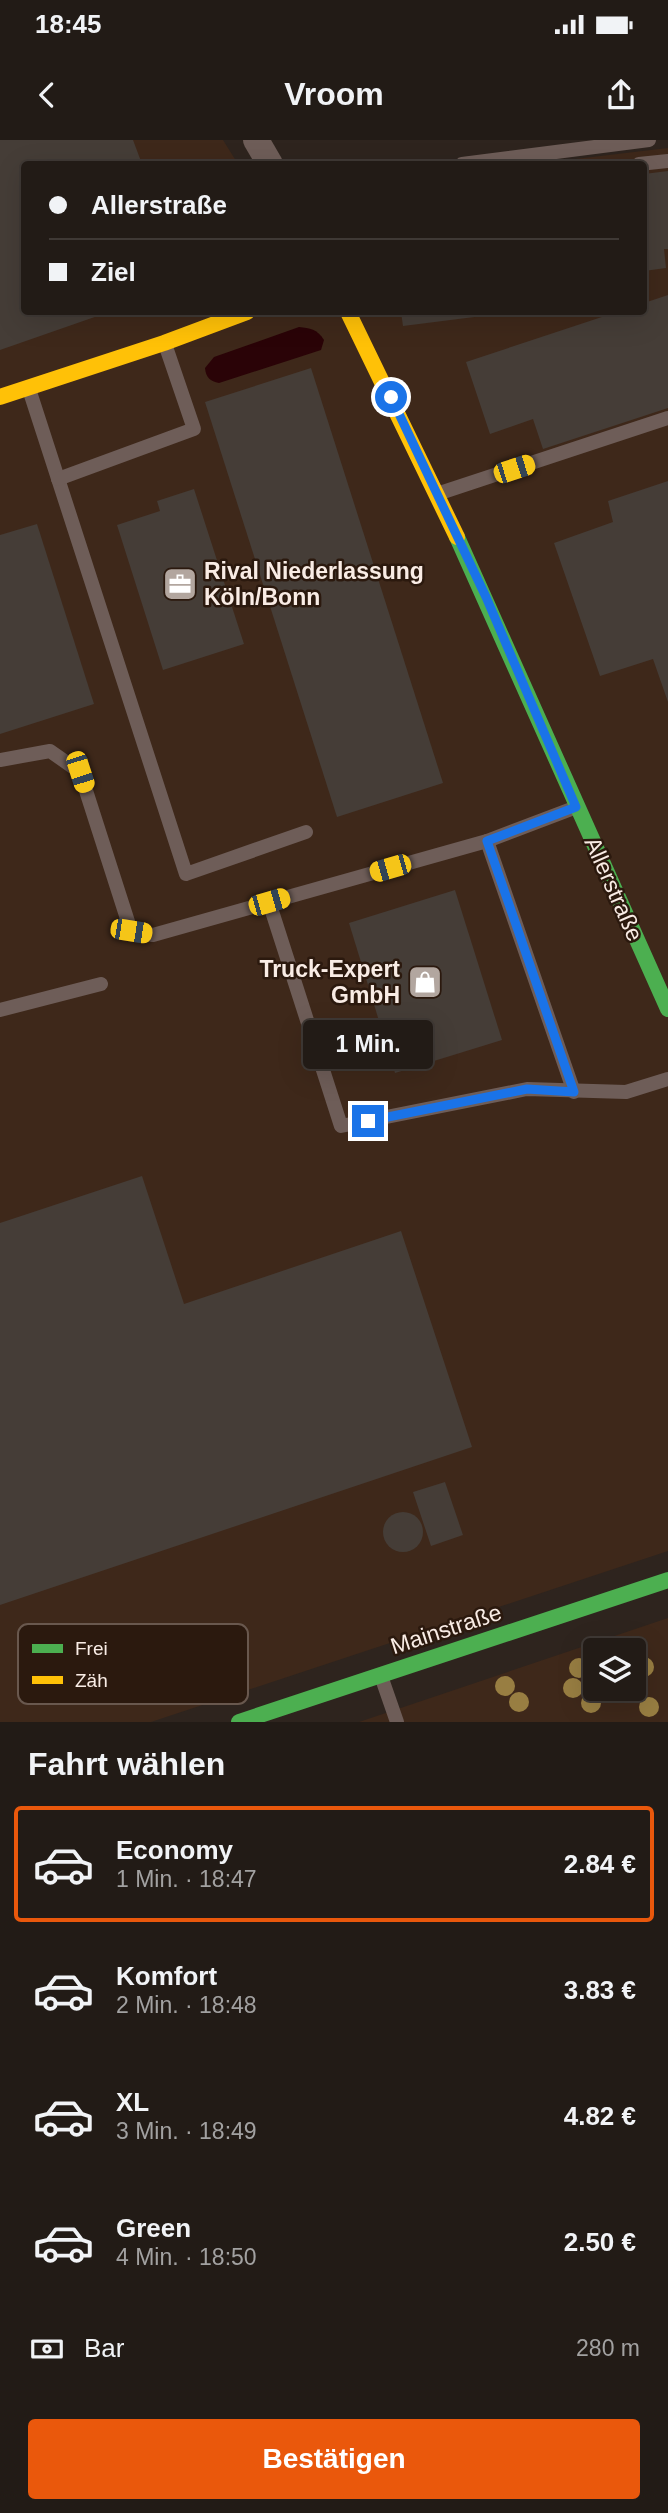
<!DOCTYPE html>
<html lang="de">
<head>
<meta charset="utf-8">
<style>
	:root { --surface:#221b16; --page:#2a241f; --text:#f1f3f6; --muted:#a2a1a1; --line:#3f3935; --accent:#ea580c }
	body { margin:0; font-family:Arial,sans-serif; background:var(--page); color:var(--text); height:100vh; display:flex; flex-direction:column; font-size:26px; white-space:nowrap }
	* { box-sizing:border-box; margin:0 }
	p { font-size:23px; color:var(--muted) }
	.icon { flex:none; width:38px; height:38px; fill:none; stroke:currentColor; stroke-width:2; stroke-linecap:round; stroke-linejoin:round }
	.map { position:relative; height:1582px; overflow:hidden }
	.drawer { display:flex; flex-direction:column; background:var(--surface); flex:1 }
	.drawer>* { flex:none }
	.banner { position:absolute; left:21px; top:21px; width:626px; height:154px; border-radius:7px; box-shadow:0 7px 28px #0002,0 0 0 2px var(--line); display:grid; align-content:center; height:154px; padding:0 28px; background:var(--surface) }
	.fabs { position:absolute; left:583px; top:1498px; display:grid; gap:14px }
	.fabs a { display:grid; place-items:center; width:63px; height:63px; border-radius:7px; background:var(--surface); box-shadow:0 7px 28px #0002,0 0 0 2px var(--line); font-size:35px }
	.end { position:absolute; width:32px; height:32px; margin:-16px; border:9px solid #1a73e8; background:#fff; box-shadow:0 0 0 4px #fff }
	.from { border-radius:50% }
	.bubble { position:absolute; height:49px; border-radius:7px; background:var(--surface); box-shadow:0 7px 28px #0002,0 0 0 2px var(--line); font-size:23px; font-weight:700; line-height:49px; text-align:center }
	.car { position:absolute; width:21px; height:42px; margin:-21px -10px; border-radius:9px; box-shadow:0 0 5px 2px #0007; background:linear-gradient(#f5c518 24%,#345 0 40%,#f5c518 0 76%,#345 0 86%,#f5c518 0) }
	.banner b { display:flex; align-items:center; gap:24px; height:66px; font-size:26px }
	.banner b+b { border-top:2px solid var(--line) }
	.banner i { width:18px; height:18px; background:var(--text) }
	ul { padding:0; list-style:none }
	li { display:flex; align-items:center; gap:21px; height:116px; margin:0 14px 10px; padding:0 14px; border:4px solid transparent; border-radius:7px }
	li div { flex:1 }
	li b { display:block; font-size:26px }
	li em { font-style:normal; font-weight:700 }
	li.active { border-color:var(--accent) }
	li>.icon { width:63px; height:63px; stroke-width:1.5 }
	h2 { padding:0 28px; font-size:32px; line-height:84px }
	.pay { display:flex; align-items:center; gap:18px; height:77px; padding:0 28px; font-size:26px }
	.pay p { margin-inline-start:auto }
	.action { display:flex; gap:14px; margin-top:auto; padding:14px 28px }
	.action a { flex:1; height:80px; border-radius:7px; background:var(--accent); color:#fff; font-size:28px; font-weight:700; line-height:80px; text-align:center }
	.status { display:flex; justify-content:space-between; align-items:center; height:49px; padding:0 35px; background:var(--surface); direction:ltr }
	.status svg { height:19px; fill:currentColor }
	header { display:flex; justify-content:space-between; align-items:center; height:91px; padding:0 28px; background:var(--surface); font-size:32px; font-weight:700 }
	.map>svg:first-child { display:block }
	.built { fill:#3e281a; fill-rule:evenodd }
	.water { fill:#2a0307 }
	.building { fill:#453d37 }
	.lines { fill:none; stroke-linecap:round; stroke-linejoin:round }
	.lane { stroke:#6e5d58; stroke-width:14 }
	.street { stroke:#6e5d58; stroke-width:26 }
	.fast { stroke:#4caf50; stroke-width:16 }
	.slow { stroke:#ffc107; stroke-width:16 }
	.tree { fill:#987e42 }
	.route { stroke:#1a73e8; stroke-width:9 }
	.labels { text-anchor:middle; stroke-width:5; stroke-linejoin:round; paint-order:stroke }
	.poi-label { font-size:23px; font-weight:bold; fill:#f9ece5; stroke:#2b190e; text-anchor:start }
	.street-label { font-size:23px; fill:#f9ece5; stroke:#2b190e }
	.key { fill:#2b190e; stroke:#69584e; stroke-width:2 }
	.key-label { font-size:19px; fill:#f9ece5 }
</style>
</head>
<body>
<div class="status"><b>18:45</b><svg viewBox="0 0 49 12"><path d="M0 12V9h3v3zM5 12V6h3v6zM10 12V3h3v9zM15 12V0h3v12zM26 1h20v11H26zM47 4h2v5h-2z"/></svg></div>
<header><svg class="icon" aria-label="back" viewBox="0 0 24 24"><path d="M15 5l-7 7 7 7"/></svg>Vroom<svg class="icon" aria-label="share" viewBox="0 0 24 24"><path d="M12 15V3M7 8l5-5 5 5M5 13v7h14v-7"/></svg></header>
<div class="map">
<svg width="668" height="1582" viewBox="0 0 668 1582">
	<rect width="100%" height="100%" fill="#2e241e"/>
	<!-- built -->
	<g class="built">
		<polygon points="0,0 223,0 238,24 24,24 24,172 644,172 644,24 533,24 668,8 668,1411 151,1582 0,1582"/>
		<path d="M668,1478V1582H359ZM595,1510H634V1549H595Z"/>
	</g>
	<!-- water -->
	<path class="water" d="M299,187C310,188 317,189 324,200L321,210L219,243C210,241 206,238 205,228L214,217Z"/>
	<!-- building -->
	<g class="building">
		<polygon points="0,0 133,0 142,24 24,24 24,172 109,172 0,210"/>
		<polygon points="668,31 668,109 664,109 666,128 644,131 644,34"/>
		<polygon points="668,155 668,268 543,309 533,279 490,294 466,222 617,172 644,172 644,163"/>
		<polygon points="401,172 505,172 506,173 403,186"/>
		<polygon points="311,228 443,643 337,677 205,262"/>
		<polygon points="668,341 668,562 653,519 600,536 554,403 613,382 608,361"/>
		<polygon points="194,349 244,504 163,530 117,385 160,371 157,361"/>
		<polygon points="37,384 94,564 0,594 0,395"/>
		<polygon points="455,750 502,900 395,933 349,783"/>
		<polygon points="142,1036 184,1164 401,1091 472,1307 0,1465 0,1083"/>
		<polygon points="445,1342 463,1395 431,1406 413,1352"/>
		<circle cx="403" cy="1392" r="20"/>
	</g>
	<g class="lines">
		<!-- lane -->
		<g class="lane">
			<polyline points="462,24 649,0"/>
			<polyline points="639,24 668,21"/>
			<polyline points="29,249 186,734 306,692"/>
			<polyline points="58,339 194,289 165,204"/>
			<polyline points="440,353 668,278"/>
			<polyline points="0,620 50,611 80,632 131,791 153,795 487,701 574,668"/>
			<polyline points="487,701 574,952"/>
			<polyline points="269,762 341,986 527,949 626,952 668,939"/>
			<polyline points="0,870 101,844"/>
			<polyline points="381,1536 397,1582"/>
		</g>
		<!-- street -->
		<polyline class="street" points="256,0 270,24"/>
		<!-- fast -->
		<g class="fast">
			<polyline points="457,397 668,869"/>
			<polyline points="239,1582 668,1440"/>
		</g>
		<!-- slow -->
		<g class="slow">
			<polyline points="348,172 457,397"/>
			<polyline points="0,257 164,203 247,172"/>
		</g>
	</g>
	<!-- trees -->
	<g class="tree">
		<circle cx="644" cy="1527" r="10"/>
		<circle cx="579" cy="1528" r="10"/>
		<circle cx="505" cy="1546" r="10"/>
		<circle cx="573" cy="1548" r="10"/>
		<circle cx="519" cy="1562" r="10"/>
		<circle cx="591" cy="1563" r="10"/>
		<circle cx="649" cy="1567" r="10"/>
	</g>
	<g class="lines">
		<!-- route -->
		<polyline class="route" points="368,981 527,949 574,952 487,701 576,667 486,457 391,257"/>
	</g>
	<!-- icons -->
	<defs>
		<g id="office-square" transform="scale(1.75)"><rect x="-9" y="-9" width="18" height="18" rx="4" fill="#b2a69f" stroke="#2b190e"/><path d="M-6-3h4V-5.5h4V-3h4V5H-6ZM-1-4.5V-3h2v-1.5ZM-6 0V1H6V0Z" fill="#fff"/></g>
		<g id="shop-square" transform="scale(1.75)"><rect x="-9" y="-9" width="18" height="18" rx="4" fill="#b2a69f" stroke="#2b190e"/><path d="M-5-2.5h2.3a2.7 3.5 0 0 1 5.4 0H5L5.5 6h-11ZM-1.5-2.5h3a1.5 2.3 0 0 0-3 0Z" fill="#fff"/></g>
	</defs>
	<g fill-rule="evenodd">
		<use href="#office-square" x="180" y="444"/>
		<use href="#shop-square" x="425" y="842"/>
	</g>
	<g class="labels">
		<!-- poi labels -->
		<g class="poi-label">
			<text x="204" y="439">Rival Niederlassung<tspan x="204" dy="26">Köln/Bonn</tspan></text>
			<text x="400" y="837" text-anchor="end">Truck-Expert<tspan x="400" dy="26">GmbH</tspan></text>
		</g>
		<!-- street labels -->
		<g class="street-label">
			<text transform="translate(614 749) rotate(66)" y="8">Allerstraße</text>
			<text transform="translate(446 1489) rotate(-18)" y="8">Mainstraße</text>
		</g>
	</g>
	<!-- legend -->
	<rect x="18" y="1484" width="230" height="80" rx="10" class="key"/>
	<rect x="32" y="1504" width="31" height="9" fill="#4caf50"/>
	<rect x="32" y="1536" width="31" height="8" fill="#ffc107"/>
	<g class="key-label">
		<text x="75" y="1515">Frei</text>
		<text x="75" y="1547">Zäh</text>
	</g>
</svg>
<div class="fabs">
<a><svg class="icon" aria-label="layers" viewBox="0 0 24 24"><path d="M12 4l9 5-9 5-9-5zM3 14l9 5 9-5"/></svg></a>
</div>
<i class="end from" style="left:391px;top:257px"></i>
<i class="end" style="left:368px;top:981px"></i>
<div class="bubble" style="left:303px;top:880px;width:130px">1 Min.</div>
<i class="car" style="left:514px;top:329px;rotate:72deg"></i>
<i class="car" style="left:80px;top:632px;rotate:162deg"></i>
<i class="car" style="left:390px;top:728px;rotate:254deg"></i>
<i class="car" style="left:269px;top:762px;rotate:74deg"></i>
<i class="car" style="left:131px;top:791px;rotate:99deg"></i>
<div class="banner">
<b><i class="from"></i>Allerstraße</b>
<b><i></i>Ziel</b>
</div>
</div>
<section class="drawer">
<h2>Fahrt wählen</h2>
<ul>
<li class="active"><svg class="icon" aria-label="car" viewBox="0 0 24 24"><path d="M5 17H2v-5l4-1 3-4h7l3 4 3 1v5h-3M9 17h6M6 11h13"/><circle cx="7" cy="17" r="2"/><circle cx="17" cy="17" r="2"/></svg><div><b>Economy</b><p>1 Min. · 18:47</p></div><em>2.84 €</em></li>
<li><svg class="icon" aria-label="car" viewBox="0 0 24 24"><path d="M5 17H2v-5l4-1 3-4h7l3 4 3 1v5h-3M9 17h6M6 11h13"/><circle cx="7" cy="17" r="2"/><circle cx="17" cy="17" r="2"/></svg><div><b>Komfort</b><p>2 Min. · 18:48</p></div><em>3.83 €</em></li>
<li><svg class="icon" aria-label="car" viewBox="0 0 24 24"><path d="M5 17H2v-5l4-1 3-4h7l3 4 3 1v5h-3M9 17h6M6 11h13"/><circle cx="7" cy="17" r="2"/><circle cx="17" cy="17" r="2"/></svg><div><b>XL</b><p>3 Min. · 18:49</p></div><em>4.82 €</em></li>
<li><svg class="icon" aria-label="car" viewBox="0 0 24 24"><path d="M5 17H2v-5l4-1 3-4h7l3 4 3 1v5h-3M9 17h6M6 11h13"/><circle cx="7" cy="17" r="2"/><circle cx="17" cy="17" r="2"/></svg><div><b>Green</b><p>4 Min. · 18:50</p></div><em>2.50 €</em></li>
</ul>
<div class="pay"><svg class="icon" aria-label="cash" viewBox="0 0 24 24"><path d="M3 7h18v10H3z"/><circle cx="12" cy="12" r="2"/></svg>Bar<p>280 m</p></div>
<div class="action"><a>Bestätigen</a></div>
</section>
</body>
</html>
